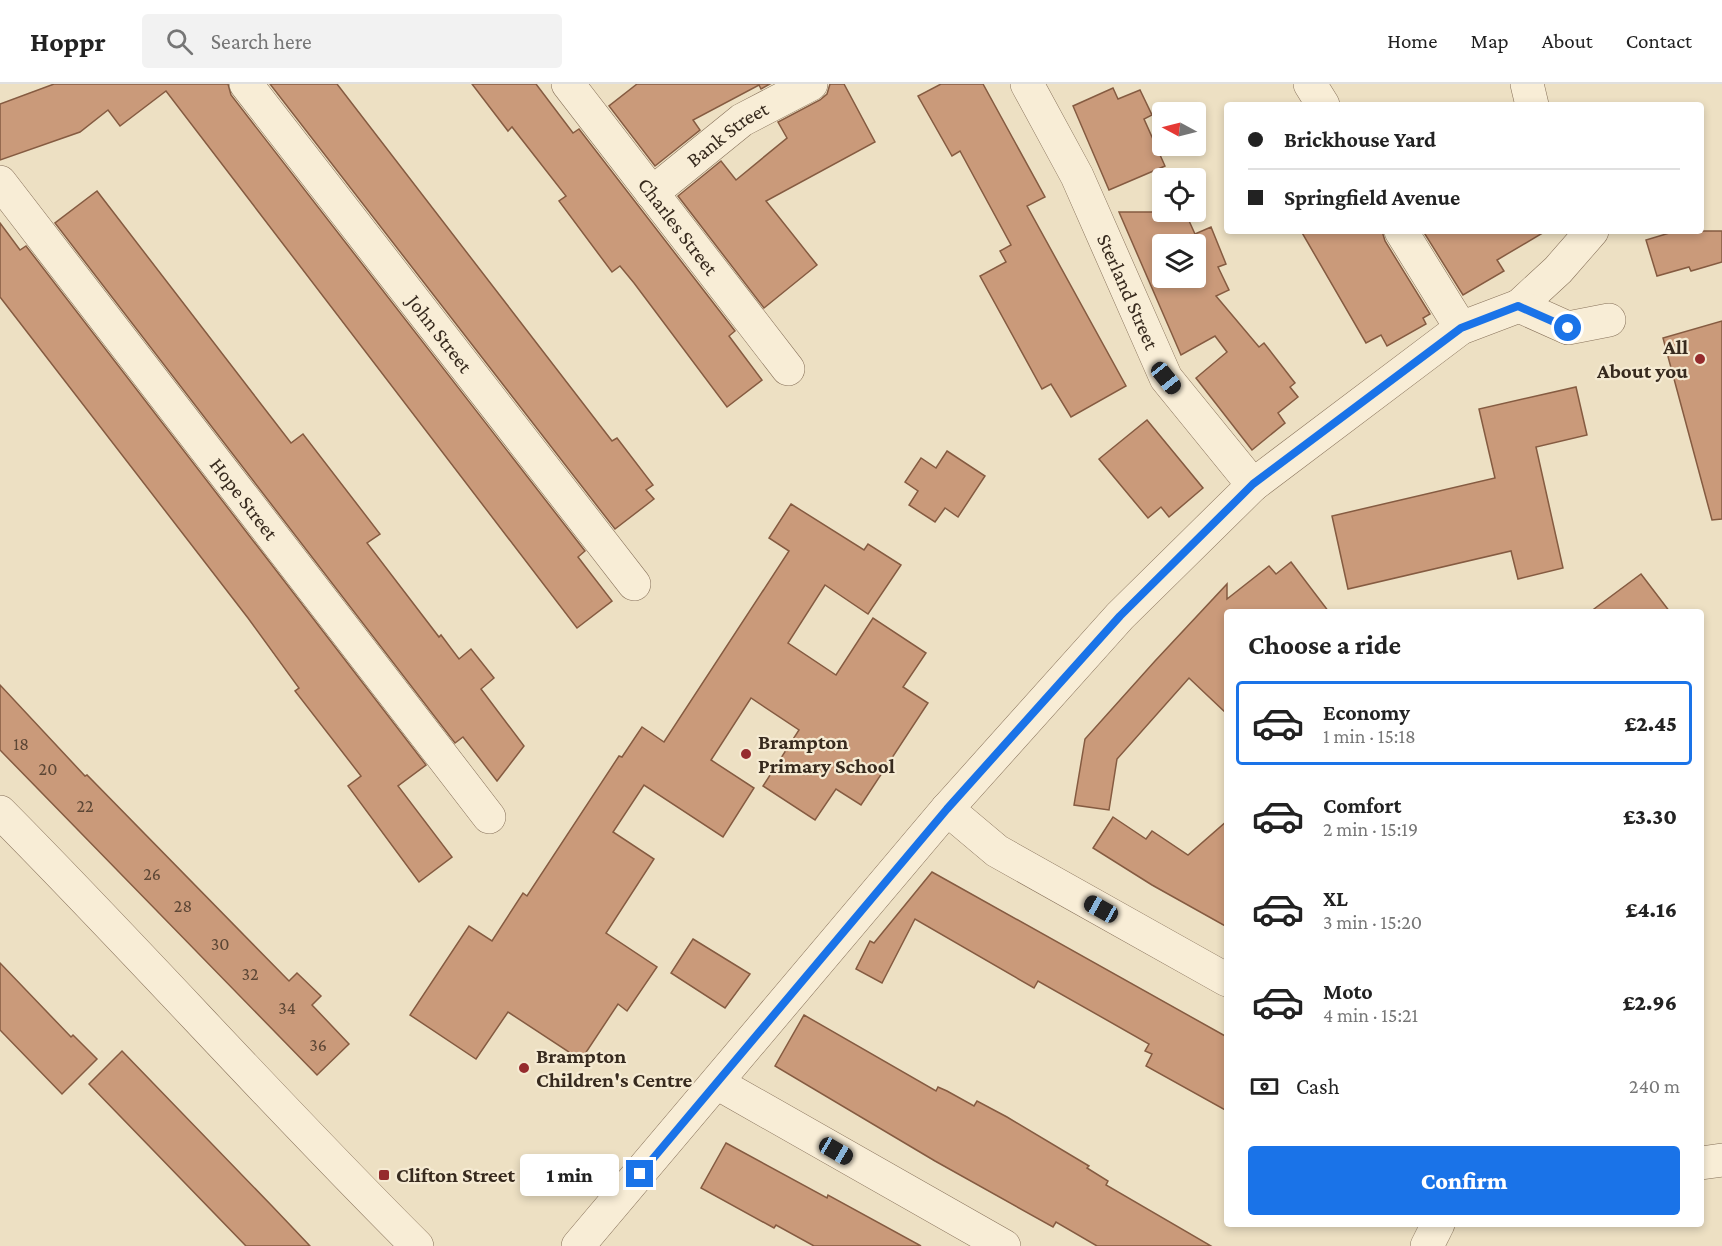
<!DOCTYPE html>
<html lang="en">
<head>
<meta charset="utf-8">
<style>
	:root { --surface:#fff; --page:#f2f2f2; --text:#222; --muted:#767676; --line:#e0e0e0; --accent:#1a73e8 }
	body { margin:0; font-family:"Crimson Pro",serif; background:var(--page); color:var(--text); height:100vh; display:flex; flex-direction:column; font-size:22px; white-space:nowrap }
	* { box-sizing:border-box; margin:0 }
	p { font-size:20px; color:var(--muted) }
	.icon { flex:none; width:33px; height:33px; fill:none; stroke:currentColor; stroke-width:2; stroke-linecap:round; stroke-linejoin:round }
	.map { position:relative; flex:1; overflow:hidden }
	.panel { position:absolute; left:1224px; top:525px; width:480px; height:618px; display:flex; flex-direction:column; background:var(--surface); border-radius:6px; box-shadow:0 3px 9px #0003 }
	.panel>* { flex:none }
	.banner { position:absolute; left:1224px; top:18px; width:480px; height:132px; border-radius:6px; box-shadow:0 3px 9px #0003; display:grid; align-content:center; height:132px; padding:0 24px; background:var(--surface) }
	.needle { width:39px; rotate:277deg }
	.controls { position:absolute; left:1152px; top:18px; display:grid; gap:12px }
	.controls a { display:grid; place-items:center; width:54px; height:54px; border-radius:6px; background:var(--surface); box-shadow:0 3px 9px #0003; font-size:30px }
	.end { position:absolute; width:27px; height:27px; margin:-14px; border:8px solid #1a73e8; background:#fff; box-shadow:0 0 0 3px #fff }
	.from { border-radius:50% }
	.bubble { position:absolute; height:42px; border-radius:6px; background:var(--surface); box-shadow:0 3px 9px #0003; font-size:20px; font-weight:800; line-height:42px; text-align:center }
	.car { position:absolute; width:18px; height:36px; margin:-18px -9px; border-radius:8px; box-shadow:0 0 4px 2px #0007; background:linear-gradient(#222 24%,#8ab4d8 0 40%,#222 0 76%,#8ab4d8 0 86%,#222 0) }
	.banner b { display:flex; align-items:center; gap:21px; height:57px; font-size:22px }
	.banner b+b { border-top:2px solid var(--line) }
	.banner i { width:15px; height:15px; background:var(--text) }
	ul { padding:0; list-style:none }
	li { display:flex; align-items:center; gap:18px; height:84px; margin:0 12px 9px; padding:0 12px; border:3px solid transparent; border-radius:6px }
	li div { flex:1 }
	li b { display:block; font-size:22px }
	li em { font-style:normal; font-weight:800 }
	li.on { border-color:var(--accent) }
	li>.icon { width:54px; height:54px; stroke-width:1.5 }
	h2 { padding:0 24px; font-size:27px; line-height:72px }
	.pay { display:flex; align-items:center; gap:15px; height:66px; padding:0 24px; font-size:22px }
	.pay p { margin-inline-start:auto }
	.button { display:flex; gap:12px; margin-top:auto; padding:12px 24px }
	.button a { flex:1; height:69px; border-radius:6px; background:var(--accent); color:#fff; font-size:24px; font-weight:800; line-height:69px; text-align:center }
	header { display:flex; align-items:center; gap:36px; box-sizing:border-box; height:84px; padding:0 30px; background:var(--surface); border-bottom:2px solid var(--line) }
	header strong { font-size:28px }
	nav { display:flex; gap:33px; margin-inline-start:auto; font-size:21px }
	.search { width:420px; height:54px; background:var(--page); display:flex; align-items:center; gap:15px; box-sizing:border-box; padding:0 21px; border-radius:6px; color:var(--muted); font-size:22px }
	.map>svg:first-child { display:block }
	.building { fill:#ca9a7a; stroke:#855b41; stroke-width:1.5; fill-rule:evenodd }
	.lines { fill:none; stroke-linecap:round; stroke-linejoin:round }
	.minor-casing { stroke:#87715a; stroke-width:34 }
	.minor { stroke:#f8edd6; stroke-width:33 }
	.route { stroke:#1a73e8; stroke-width:8 }
	.poi-dot { fill:#952b2d; stroke:#f5ead2; stroke-width:2 }
	.labels { text-anchor:middle; stroke-width:4.5; stroke-linejoin:round; paint-order:stroke }
	.number-label { font-size:18px; fill:#5c4635 }
	.street-label { font-size:21px; fill:#372a1e; stroke:#f5ead2 }
	.poi-label { font-size:21px; font-weight:bold; fill:#372a1e; stroke:#f5ead2; text-anchor:start }
</style>
</head>
<body>
<header>
<strong>Hoppr</strong>
<div class="search"><svg class="icon" aria-label="search" viewBox="0 0 24 24"><circle cx="10" cy="10" r="6"/><path d="M15 15l6 6"/></svg>Search here</div>
<nav><a>Home</a><a>Map</a><a>About</a><a>Contact</a></nav>
</header>
<div class="map">
<svg width="1722" height="1162" viewBox="0 0 1722 1162">
	<rect width="100%" height="100%" fill="#ede0c3"/>
	<!-- building -->
	<g class="building">
		<polygon points="54,0 228,0 231,11 585,467 578,473 612,517 577,544 166,7 120,42 108,26 80,48 0,76 0,20"/>
		<polygon points="270,0 337,0 612,357 617,354 653,401 646,406 654,415 615,445"/>
		<polygon points="472,0 536,0 573,49 579,45 735,247 729,252 762,296 727,323 634,199 620,182 612,188 559,117 566,112 512,43 508,47"/>
		<polygon points="637,0 770,0 761,5 759,1 693,36 700,46 655,82 609,22"/>
		<polygon points="830,0 844,0 875,58 766,117 817,181 764,224 678,112 721,77 736,96 787,54 778,38 820,16 827,10"/>
		<polygon points="941,0 983,0 1045,113 1027,122 1126,302 1071,333 1051,300 1042,305 980,192 1006,178 1000,167 1011,161 960,67 952,72 918,12"/>
		<polygon points="1113,4 1118,15 1140,6 1152,31 1144,35 1165,82 1109,106 1073,22"/>
		<polygon points="97,107 291,359 303,350 380,450 367,459 439,553 441,551 459,575 471,565 494,594 481,605 524,662 497,697 463,653 455,659 55,139"/>
		<path d="M1119,128H1185L1195,150L1211,143L1226,180L1218,183L1229,206L1216,212L1259,263L1264,259L1295,299L1290,303L1298,313L1278,329L1285,339L1252,366L1196,294L1227,268L1215,252L1181,271ZM1162,160H1196V194H1162Z"/>
		<polygon points="0,139 20,166 26,162 426,681 398,702 452,773 419,798 348,702 361,692 295,607 299,604 248,534 0,213"/>
		<polygon points="1301,147 1382,147 1385,157 1430,230 1423,234 1426,240 1387,262 1381,251 1366,259"/>
		<polygon points="1423,147 1546,147 1497,176 1504,187 1463,211"/>
		<polygon points="1676,147 1722,147 1722,178 1691,187 1689,183 1657,192 1646,156"/>
		<polygon points="1722,237 1722,435 1712,436 1663,254"/>
		<polygon points="1576,303 1587,351 1536,363 1563,484 1518,495 1511,467 1348,505 1332,432 1495,394 1479,325"/>
		<polygon points="1147,336 1203,404 1169,433 1161,423 1148,434 1099,375"/>
		<polygon points="947,367 985,392 958,433 945,424 935,438 909,421 918,407 905,398 921,374 936,384"/>
		<polygon points="791,420 864,466 868,460 901,481 868,530 825,501 788,559 836,591 873,534 926,569 903,603 928,619 861,721 836,705 815,736 763,702 799,646 751,614 711,676 754,704 723,753 644,701 613,748 654,775 606,849 657,883 627,927 618,920 581,976 508,928 476,975 410,931 469,842 492,857 523,809 527,812 619,672 622,673 642,643 664,658 789,467 769,454"/>
		<polygon points="1291,478 1329,528 1227,528 1227,630 1189,594 1117,675 1109,726 1074,721 1085,655 1155,577 1227,500 1227,515 1269,482 1276,490"/>
		<polygon points="1641,490 1670,528 1590,528"/>
		<polygon points="0,601 85,692 87,691 289,897 297,889 321,912 312,921 349,960 317,991 0,666"/>
		<polygon points="1113,733 1146,755 1152,747 1188,771 1227,737 1227,843 1152,801 1093,764"/>
		<polygon points="932,788 1227,953 1227,1027 1146,982 1152,970 1145,967 1149,960 1038,897 1034,904 915,835 882,899 856,885 870,857 874,859"/>
		<polygon points="693,855 750,890 725,924 671,889"/>
		<polygon points="0,879 71,953 73,951 97,975 62,1010 0,946"/>
		<polygon points="804,931 936,1007 938,1003 947,1007 974,1022 977,1017 1007,1033 1089,1082 1087,1084 1108,1097 1106,1101 1211,1162 1097,1162 1056,1138 1053,1143 935,1077 775,982"/>
		<polygon points="122,967 272,1122 310,1162 246,1162 89,1000"/>
		<polygon points="726,1059 827,1114 828,1111 921,1162 814,1162 776,1141 774,1144 701,1104"/>
	</g>
	<g class="lines">
		<!-- minor casing -->
		<g class="minor-casing">
			<g id="minor">
				<path id="s1" d="M246,0L634,500"/>
				<path id="s2" d="M568,0L788,285"/>
				<path id="s3" d="M1027,0L1077,92L1166,294L1253,401"/>
				<polyline points="1310,0 1323,21"/>
				<polyline points="1527,0 1532,21"/>
				<path id="s4" d="M0,98L489,733"/>
				<path id="s5" d="M652,109L742,36L811,0"/>
				<polyline points="1401,147 1461,244"/>
				<polyline points="1519,222 1558,186 1592,147"/>
				<path d="M0,728C142,871 275,1021 417,1162"/>
				<polyline points="1227,896 997,767 947,725 1120,532 1253,401 1461,244 1519,222 1568,244 1609,236"/>
				<polyline points="717,999 1004,1162"/>
				<polyline points="1701,1079 1722,1076"/>
				<polyline points="578,1162 947,725"/>
				<polyline points="1427,1162 1438,1140"/>
			</g>
		</g>
		<!-- minor -->
		<use href="#minor" class="minor"/>
	</g>
	<g class="lines">
		<!-- route -->
		<polyline class="route" points="640,1090 947,725 1120,532 1236,417 1253,400 1461,244 1518,222 1568,244"/>
	</g>
	<!-- markers -->
	<g class="poi-dot">
		<circle cx="1700" cy="275" r="6"/>
		<circle cx="746" cy="670" r="6"/>
		<circle cx="524" cy="984" r="6"/>
		<rect x="378" y="1085" width="12" height="12" rx="3"/>
	</g>
	<g class="labels">
		<!-- number labels -->
		<g class="number-label">
			<text x="21" y="666">18</text>
			<text x="48" y="691">20</text>
			<text x="85" y="728">22</text>
			<text x="152" y="796">26</text>
			<text x="183" y="828">28</text>
			<text x="220" y="866">30</text>
			<text x="250" y="896">32</text>
			<text x="287" y="930">34</text>
			<text x="318" y="967">36</text>
		</g>
		<!-- street labels -->
		<g class="street-label">
			<text dy="7" stroke="none"><textPath href="#s5" startOffset="96">Bank Street</textPath></text>
			<text dy="7" stroke="none"><textPath href="#s2" startOffset="180">Charles Street</textPath></text>
			<text dy="7" stroke="none"><textPath href="#s3" startOffset="231">Sterland Street</textPath></text>
			<text dy="7" stroke="none"><textPath href="#s1" startOffset="316">John Street</textPath></text>
			<text dy="7" stroke="none"><textPath href="#s4" startOffset="400">Hope Street</textPath></text>
		</g>
		<!-- poi labels -->
		<g class="poi-label">
			<text x="1688" y="270" text-anchor="end">All<tspan x="1688" dy="24">About you</tspan></text>
			<text x="758" y="665">Brampton<tspan x="758" dy="24">Primary School</tspan></text>
			<text x="536" y="979">Brampton<tspan x="536" dy="24">Children's Centre</tspan></text>
			<text x="396" y="1098">Clifton Street</text>
		</g>
	</g>
</svg>
<div class="controls">
<a><svg class="needle" viewBox="-14 -14 28 28"><path d="M0-13l5 13h-10z" fill="#e53935"/><path d="M0 13l5-13h-10z" fill="#767676"/></svg></a>
<a><svg class="icon" aria-label="locate" viewBox="0 0 24 24"><circle cx="12" cy="12" r="6"/><path d="M12 2v4M12 18v4M2 12h4M18 12h4"/></svg></a>
<a><svg class="icon" aria-label="layers" viewBox="0 0 24 24"><path d="M12 4l9 5-9 5-9-5zM3 14l9 5 9-5"/></svg></a>
</div>
<i class="end from" style="left:1568px;top:244px"></i>
<i class="end" style="left:640px;top:1090px"></i>
<div class="bubble" style="left:520px;top:1070px;width:99px">1 min</div>
<i class="car" style="left:1166px;top:294px;rotate:141deg"></i>
<i class="car" style="left:1101px;top:825px;rotate:299deg"></i>
<i class="car" style="left:836px;top:1067px;rotate:120deg"></i>
<div class="banner">
<b><i class="from"></i>Brickhouse Yard</b>
<b><i></i>Springfield Avenue</b>
</div>
<section class="panel">
<h2>Choose a ride</h2>
<ul>
<li class="on"><svg class="icon" aria-label="car" viewBox="0 0 24 24"><path d="M5 17H2v-5l4-1 3-4h7l3 4 3 1v5h-3M9 17h6M6 11h13"/><circle cx="7" cy="17" r="2"/><circle cx="17" cy="17" r="2"/></svg><div><b>Economy</b><p>1 min · 15:18</p></div><em>£2.45</em></li>
<li><svg class="icon" aria-label="car" viewBox="0 0 24 24"><path d="M5 17H2v-5l4-1 3-4h7l3 4 3 1v5h-3M9 17h6M6 11h13"/><circle cx="7" cy="17" r="2"/><circle cx="17" cy="17" r="2"/></svg><div><b>Comfort</b><p>2 min · 15:19</p></div><em>£3.30</em></li>
<li><svg class="icon" aria-label="car" viewBox="0 0 24 24"><path d="M5 17H2v-5l4-1 3-4h7l3 4 3 1v5h-3M9 17h6M6 11h13"/><circle cx="7" cy="17" r="2"/><circle cx="17" cy="17" r="2"/></svg><div><b>XL</b><p>3 min · 15:20</p></div><em>£4.16</em></li>
<li><svg class="icon" aria-label="car" viewBox="0 0 24 24"><path d="M5 17H2v-5l4-1 3-4h7l3 4 3 1v5h-3M9 17h6M6 11h13"/><circle cx="7" cy="17" r="2"/><circle cx="17" cy="17" r="2"/></svg><div><b>Moto</b><p>4 min · 15:21</p></div><em>£2.96</em></li>
</ul>
<div class="pay"><svg class="icon" aria-label="cash" viewBox="0 0 24 24"><path d="M3 7h18v10H3z"/><circle cx="12" cy="12" r="2"/></svg>Cash<p>240 m</p></div>
<div class="button"><a>Confirm</a></div>
</section>
</div>
</body>
</html>
